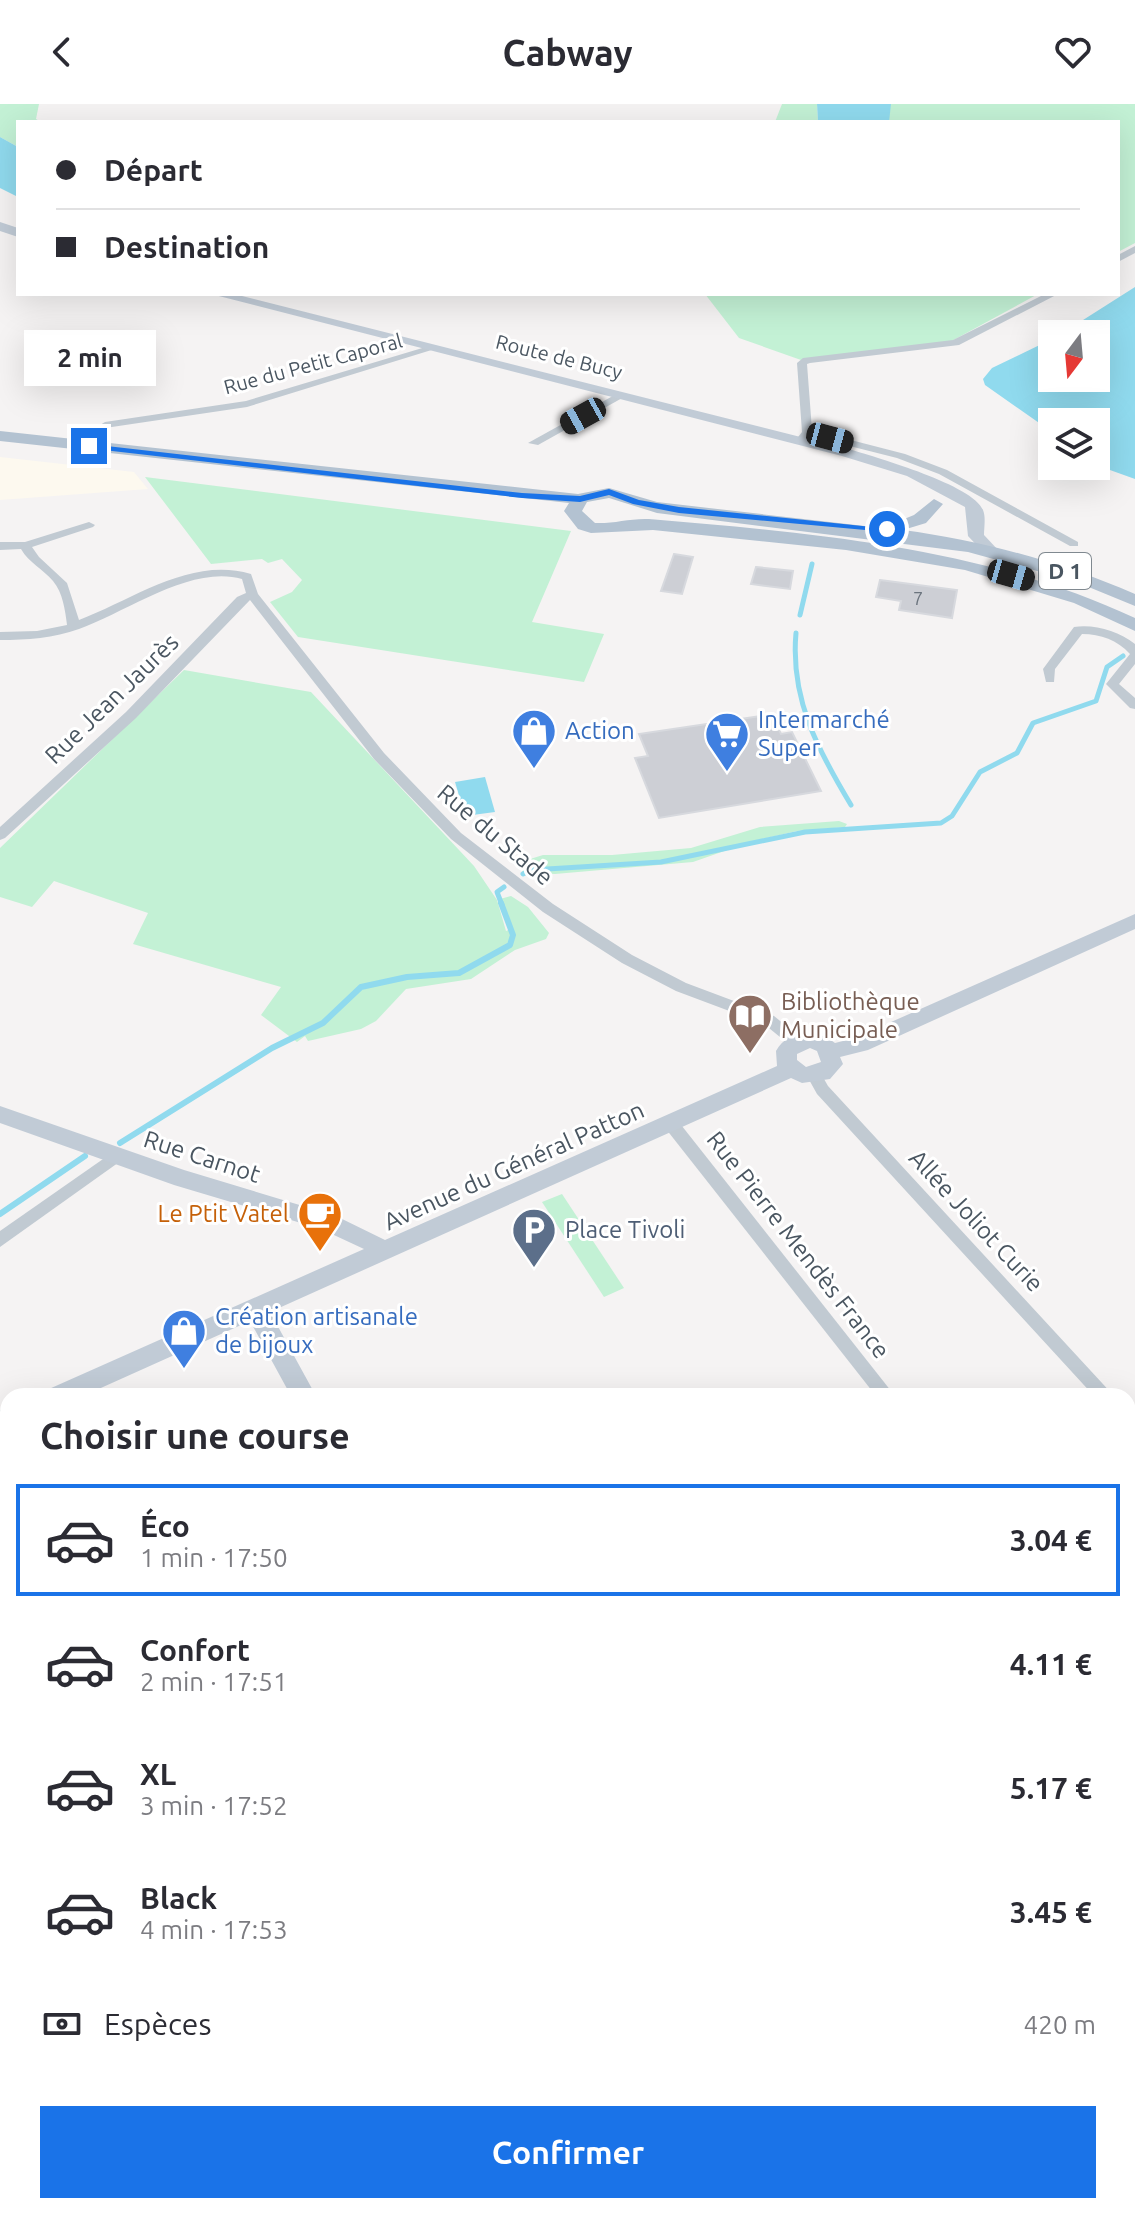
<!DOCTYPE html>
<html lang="fr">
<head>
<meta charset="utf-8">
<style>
	:root { --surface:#fff; --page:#f2f2f3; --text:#2b2b33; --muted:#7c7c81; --line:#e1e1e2; --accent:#1a73e8 }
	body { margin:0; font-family:Ubuntu,sans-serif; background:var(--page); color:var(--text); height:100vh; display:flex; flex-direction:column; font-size:30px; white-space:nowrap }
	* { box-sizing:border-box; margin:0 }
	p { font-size:26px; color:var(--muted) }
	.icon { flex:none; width:44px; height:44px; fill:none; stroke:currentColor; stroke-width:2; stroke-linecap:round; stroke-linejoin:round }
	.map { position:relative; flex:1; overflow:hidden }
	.sheet { position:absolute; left:0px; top:1284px; width:1136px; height:826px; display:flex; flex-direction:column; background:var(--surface); border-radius:24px 24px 0 0; box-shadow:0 8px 32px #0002 }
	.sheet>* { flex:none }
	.top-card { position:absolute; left:16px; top:16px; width:1104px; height:176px; border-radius:0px; box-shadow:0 8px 32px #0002; display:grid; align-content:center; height:176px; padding:0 40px; background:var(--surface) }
	.needle { width:52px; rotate:196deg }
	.controls { position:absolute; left:1038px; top:216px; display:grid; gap:16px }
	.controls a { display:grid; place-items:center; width:72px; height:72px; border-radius:0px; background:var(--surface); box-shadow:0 8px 32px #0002; font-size:40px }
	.end { position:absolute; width:36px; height:36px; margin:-18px; border:10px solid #1a73e8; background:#fff; box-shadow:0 0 0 4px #fff }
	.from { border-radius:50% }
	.bubble { position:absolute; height:56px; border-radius:0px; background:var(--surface); box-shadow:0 8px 32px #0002; font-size:26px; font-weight:700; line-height:56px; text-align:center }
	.car { position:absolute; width:24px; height:48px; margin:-24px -12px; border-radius:10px; box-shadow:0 0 6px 2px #0007; background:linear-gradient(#222 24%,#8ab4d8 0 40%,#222 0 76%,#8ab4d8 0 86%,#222 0) }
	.top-card b { display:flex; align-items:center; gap:28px; height:76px; font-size:30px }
	.top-card b+b { border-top:2px solid var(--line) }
	.top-card i { width:20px; height:20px; background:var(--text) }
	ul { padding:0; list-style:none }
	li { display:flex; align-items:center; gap:24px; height:112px; margin:0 16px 12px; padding:0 24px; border:4px solid transparent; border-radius:0px }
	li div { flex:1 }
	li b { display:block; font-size:30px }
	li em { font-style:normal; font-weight:700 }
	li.selected { border-color:var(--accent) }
	li>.icon { width:72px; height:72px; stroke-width:1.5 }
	h2 { padding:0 40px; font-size:36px; line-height:96px }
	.pay { display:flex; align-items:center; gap:20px; height:88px; padding:0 40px; font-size:30px }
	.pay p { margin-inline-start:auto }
	.cta { display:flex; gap:16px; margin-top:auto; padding:16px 40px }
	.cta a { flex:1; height:92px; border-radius:0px; background:var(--accent); color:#fff; font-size:32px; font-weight:700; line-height:92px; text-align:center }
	header { display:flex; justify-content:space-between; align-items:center; height:104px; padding:0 40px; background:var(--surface); font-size:36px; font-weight:700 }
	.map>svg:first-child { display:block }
	.commercial { fill:#fdf9ef }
	.green { fill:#c3f1d5 }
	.water { fill:#90daee }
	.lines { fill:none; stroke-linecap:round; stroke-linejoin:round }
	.stream-far1 { stroke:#90daee; stroke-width:5 }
	.stream { stroke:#90daee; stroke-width:6 }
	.building { fill:#cdcfd5; stroke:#d7d9de; stroke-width:2 }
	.street { fill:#c1cad2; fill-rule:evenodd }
	.secondary { fill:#c1cbd6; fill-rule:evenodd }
	.primary { fill:#b3c2d1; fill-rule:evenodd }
	.rail { stroke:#b5b8bd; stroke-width:8 }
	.route { fill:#1a73e8 }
	.labels { text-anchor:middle; stroke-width:6; stroke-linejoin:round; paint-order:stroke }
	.far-number-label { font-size:18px; fill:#6b747e }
	.far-street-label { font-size:20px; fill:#4a5661; stroke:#fff }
	.shield { fill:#fff; stroke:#808990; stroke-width:2 }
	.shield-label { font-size:22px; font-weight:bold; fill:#4a5661 }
	.street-label { font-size:24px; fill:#4a5661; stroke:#fff }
	.shop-label { font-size:24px; fill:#366cbe; stroke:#fff; text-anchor:start }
	.education-label { font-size:24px; fill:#785e54; stroke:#fff; text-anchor:start }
	.food-label { font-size:24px; fill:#c56008; stroke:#fff; text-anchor:end }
	.service-label { font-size:24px; fill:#4e5e75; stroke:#fff; text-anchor:start }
</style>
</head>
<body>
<header><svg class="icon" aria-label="back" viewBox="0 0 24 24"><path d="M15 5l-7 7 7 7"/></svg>Cabway<svg class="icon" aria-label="heart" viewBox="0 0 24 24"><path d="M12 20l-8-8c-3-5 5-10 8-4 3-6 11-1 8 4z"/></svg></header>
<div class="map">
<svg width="1135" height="2109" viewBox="0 0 1135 2109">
	<rect width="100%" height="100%" fill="#f5f3f3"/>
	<!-- commercial -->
	<polygon class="commercial" points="0,353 134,368 148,385 0,396"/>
	<!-- green -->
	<g class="green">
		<polygon points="0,0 39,0 36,15 41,18 18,18 18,43 0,33"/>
		<polygon points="782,0 817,0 818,18 775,18"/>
		<polygon points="857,0 1135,0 1135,139 1118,148 1118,18 850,18"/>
		<polygon points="705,190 1038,190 948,239 801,256 739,234"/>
		<polygon points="145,373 571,427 532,518 604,530 584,578 298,533 270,498 292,488 302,476 282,455 268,459 262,455 211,460"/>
		<polygon points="184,566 311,588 474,762 497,796 506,827 513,824 500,802 500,795 511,792 528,803 549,829 546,835 515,846 471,875 406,885 376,917 361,925 308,937 305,932 297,938 261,911 281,883 133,840 148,809 54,777 32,803 0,793 0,744"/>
		<polygon points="839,717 847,720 845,723 797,727 753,737 693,758 555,770 522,768 527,756 543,751 612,751 691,744 760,723"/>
		<polygon points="562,1090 624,1184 604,1193 542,1098"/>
	</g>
	<!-- water -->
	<g class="water">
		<polygon points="817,0 891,0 889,18 818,18"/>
		<polygon points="0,33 18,43 18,93 0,84"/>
		<polygon points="1135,183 1135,375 1096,361 1096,318 1052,318 1052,328 985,281 983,275 992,264 1052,235 1052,274 1096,274 1096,230 1061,230"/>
		<polygon points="485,673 495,708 465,712 455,678"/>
	</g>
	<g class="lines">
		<!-- stream-far1 -->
		<g class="stream-far1">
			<polyline points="800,511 812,460"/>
			<path d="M796,529C790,595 818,646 851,701"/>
			<polyline points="523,770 531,766 661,758 805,728 941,719 952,712 980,668 1017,649 1033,619 1096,597 1107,563 1123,552"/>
			<polyline points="502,801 497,788 504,783"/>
		</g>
		<!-- stream -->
		<g class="stream">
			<polyline points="120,1039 272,944 323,919 361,883 407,873 459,869 510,841 513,831 501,799"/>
			<polyline points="0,1110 85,1052"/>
		</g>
	</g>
	<!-- building -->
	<g class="building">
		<polygon points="674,450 693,453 682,490 661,487"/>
		<polygon points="756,463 793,467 790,485 751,480"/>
		<polygon points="880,476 957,486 952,514 899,506 901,497 876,493"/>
		<polygon points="767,611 773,613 781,630 792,628 821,687 659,714 635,654 648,652 639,630"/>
	</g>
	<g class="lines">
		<!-- street -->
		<g class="street">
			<polygon points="1135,142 1135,149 1118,158 1118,151"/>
			<polygon points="1045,190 1058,190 959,241 810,259 807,260 812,326 905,350 947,366 1078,438 1078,442 1070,442 939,370 897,354 810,332 805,339 795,337 802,328 797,259 803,254 953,236"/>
			<polygon points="429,242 438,244 247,303 105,324 100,321 105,318 246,297"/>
			<polygon points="620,288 625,291 624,293 538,341 528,339"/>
			<path d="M89,418L95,421L93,423L32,443L39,453L67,479L79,516C134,495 191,452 251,470L258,490L384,649L461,729L553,800L632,851L686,879L774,912L801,934L804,938L801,942H791L764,920L676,887L622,859L543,808L451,735L374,655L250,496L136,614L5,734L0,736V723L126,608L237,493L246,489L242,475C192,460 126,508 79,525C54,534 27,536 0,536V528L37,527L67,521C65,506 63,489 53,477C43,465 29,459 21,445L0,446V438H25Z"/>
			<path d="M1074,523C1095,520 1118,527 1135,540V560L1119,580L1135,594V605L1130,604L1106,580L1130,550C1117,536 1101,530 1082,530L1055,565L1054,578H1046L1043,565Z"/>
			<polygon points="815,966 820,968 828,982 1114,1292 1094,1292 817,990 807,972"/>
			<polygon points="672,1015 678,1017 895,1292 876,1292 666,1025 664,1021 666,1017"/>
			<polygon points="116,1046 122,1048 124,1052 122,1056 0,1143 0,1127"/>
			<polygon points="1128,1309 1135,1312 1135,1332 1128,1329"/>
			<polygon points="0,1463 8,1465 8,1483 0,1481"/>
			<polygon points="8,1796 8,1818 0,1821 0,1799"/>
			<polygon points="1135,1885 1135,1928 1128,1931 1128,1888"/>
			<polygon points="8,1984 8,2007 0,2010 0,1987"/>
			<polygon points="448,2102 490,2102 493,2109 451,2109"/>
			<polygon points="1061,2102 1085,2102 1083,2109 1059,2109"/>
		</g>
		<!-- secondary -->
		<g class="secondary">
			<polygon points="0,118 18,124 18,133 0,127"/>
			<path d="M211,190H234L852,346C878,354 973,381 983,406C986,413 984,424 984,431L999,447L997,450H985L968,432L965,403L907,372L842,352Z"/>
			<path d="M1135,810V825L868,946L840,953L843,960L830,975L802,979L791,974L270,1208L316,1292H291L250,1217L83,1292H46L49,1285L364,1145L321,1125L174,1081L0,1019V1002L184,1066L336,1112L385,1136L777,962L776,947C788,925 816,924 835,939L855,934ZM810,944L817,947L821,958L806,963L797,956V950Z"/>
			<polygon points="8,1303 8,1326 0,1329 0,1306"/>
			<polygon points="1128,1769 1135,1771 1135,1800 1128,1798"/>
		</g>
		<!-- primary -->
		<path class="primary" d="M0,327L578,390L609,384L657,398L882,424L914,411L934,395L943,400L926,419L903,426C984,437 1061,458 1135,490V502L1074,477L968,448L657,409L609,394L587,398L582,407L595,419C613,420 630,414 649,415C814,429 983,443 1135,514V527L1074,499L965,466L846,446L653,426L591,429L578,425L564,407L569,399L0,337Z"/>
		<!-- rail -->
		<g class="rail">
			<polyline points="1128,1418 1135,1415"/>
			<polyline points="0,1857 8,1853"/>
			<polyline points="0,1871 8,1868"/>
		</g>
	</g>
	<!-- route -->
	<polygon class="route" points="89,340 522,389 580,392 609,385 639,396 679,403 891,425 887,428 679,409 633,400 609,391 580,398 522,394 86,344"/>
	<!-- icons -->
	<defs>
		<g id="shop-pin" transform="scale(2.3)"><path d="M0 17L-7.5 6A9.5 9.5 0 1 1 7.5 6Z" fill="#3f7fe0" stroke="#fff"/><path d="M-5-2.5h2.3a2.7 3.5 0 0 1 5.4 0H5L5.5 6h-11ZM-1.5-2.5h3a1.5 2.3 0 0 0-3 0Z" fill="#fff"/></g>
		<g id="supermarket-pin" transform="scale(2.3)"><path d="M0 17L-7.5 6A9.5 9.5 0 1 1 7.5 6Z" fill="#3f7fe0" stroke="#fff"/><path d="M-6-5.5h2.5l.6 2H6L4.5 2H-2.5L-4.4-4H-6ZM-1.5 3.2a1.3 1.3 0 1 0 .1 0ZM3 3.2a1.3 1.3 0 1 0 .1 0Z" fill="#fff"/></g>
		<g id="library-pin" transform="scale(2.3)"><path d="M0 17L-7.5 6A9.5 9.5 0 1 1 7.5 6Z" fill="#8d6e63" stroke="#fff"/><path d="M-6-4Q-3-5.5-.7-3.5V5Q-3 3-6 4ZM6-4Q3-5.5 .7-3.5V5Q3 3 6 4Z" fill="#fff"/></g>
		<g id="cafe-pin" transform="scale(2.3)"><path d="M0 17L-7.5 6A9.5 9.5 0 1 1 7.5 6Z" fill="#e8710a" stroke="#fff"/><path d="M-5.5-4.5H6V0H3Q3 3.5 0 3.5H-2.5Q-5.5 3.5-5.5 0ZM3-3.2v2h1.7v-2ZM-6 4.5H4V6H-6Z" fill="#fff"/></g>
		<g id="parking-pin" transform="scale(2.3)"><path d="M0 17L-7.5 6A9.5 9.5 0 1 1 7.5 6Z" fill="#5c6f8a" stroke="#fff"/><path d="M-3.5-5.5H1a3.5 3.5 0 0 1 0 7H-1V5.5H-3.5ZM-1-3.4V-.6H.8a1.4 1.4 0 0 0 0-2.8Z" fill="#fff"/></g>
	</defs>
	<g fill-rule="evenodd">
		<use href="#shop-pin" x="534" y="627"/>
		<use href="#supermarket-pin" x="727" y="630"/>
		<use href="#library-pin" x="750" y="912"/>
		<use href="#cafe-pin" x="320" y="1110"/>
		<use href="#parking-pin" x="534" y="1126"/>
		<use href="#shop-pin" x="184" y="1227"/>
	</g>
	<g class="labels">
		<!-- far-number labels -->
		<g class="far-number-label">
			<text x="918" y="501">7</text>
		</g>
		<!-- far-street labels -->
		<g class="far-street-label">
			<text transform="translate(559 253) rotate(14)" y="7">Route de Bucy</text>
			<text transform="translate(313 260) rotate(-15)" y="7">Rue du Petit Caporal</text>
		</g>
		<!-- shield labels -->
		<rect class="shield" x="1039" y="449" width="52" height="36" rx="6"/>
		<g class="shield-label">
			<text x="1065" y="475">D 1</text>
		</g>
		<!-- street labels -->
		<g class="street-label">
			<text transform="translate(112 595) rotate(-44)" y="8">Rue Jean Jaurès</text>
			<text transform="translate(495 731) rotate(40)" y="8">Rue du Stade</text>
			<text transform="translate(202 1053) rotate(18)" y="8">Rue Carnot</text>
			<text transform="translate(514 1062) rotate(-24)" y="8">Avenue du Général Patton</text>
			<text transform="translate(976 1117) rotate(47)" y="8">Allée Joliot Curie</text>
			<text transform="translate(798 1141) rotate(52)" y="8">Rue Pierre Mendès France</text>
		</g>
		<!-- shop labels -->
		<g class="shop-label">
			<text x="758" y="624">Intermarché<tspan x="758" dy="28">Super</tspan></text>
			<text x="565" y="635">Action</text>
			<text x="215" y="1221">Création artisanale<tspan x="215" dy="28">de bijoux</tspan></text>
		</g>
		<!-- education labels -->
		<g class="education-label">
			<text x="781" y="906">Bibliothèque<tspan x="781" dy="28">Municipale</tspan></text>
		</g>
		<!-- food labels -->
		<g class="food-label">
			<text x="289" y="1118">Le Ptit Vatel</text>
		</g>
		<!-- service labels -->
		<g class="service-label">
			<text x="565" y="1134">Place Tivoli</text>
		</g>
	</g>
</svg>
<div class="controls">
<a><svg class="needle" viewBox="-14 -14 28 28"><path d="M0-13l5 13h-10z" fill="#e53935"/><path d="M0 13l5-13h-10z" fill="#7c7c81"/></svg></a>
<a><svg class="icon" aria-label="layers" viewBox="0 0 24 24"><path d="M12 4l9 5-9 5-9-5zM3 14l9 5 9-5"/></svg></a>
</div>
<i class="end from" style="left:887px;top:425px"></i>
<i class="end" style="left:89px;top:342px"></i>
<div class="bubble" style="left:24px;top:226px;width:132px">2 min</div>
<i class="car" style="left:583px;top:312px;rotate:241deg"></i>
<i class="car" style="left:830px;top:334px;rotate:105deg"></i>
<i class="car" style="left:1011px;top:471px;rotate:106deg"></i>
<div class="top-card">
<b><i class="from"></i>Départ</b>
<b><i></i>Destination</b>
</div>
<section class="sheet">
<h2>Choisir une course</h2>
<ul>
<li class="selected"><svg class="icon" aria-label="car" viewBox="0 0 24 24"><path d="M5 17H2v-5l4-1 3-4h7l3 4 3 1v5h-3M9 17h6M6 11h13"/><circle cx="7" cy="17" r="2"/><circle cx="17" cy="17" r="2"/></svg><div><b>Éco</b><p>1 min · 17:50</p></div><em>3.04 €</em></li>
<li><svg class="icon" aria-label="car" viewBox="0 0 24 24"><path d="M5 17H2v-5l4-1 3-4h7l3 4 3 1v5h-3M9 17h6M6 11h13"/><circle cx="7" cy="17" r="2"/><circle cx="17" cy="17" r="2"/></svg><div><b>Confort</b><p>2 min · 17:51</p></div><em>4.11 €</em></li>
<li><svg class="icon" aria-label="car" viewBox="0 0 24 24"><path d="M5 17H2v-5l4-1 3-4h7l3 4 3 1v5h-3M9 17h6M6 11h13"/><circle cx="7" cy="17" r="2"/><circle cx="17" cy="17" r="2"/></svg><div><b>XL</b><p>3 min · 17:52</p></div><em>5.17 €</em></li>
<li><svg class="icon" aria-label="car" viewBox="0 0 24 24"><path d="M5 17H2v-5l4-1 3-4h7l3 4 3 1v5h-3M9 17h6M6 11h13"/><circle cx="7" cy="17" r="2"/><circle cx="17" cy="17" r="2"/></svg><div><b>Black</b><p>4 min · 17:53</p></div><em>3.45 €</em></li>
</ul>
<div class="pay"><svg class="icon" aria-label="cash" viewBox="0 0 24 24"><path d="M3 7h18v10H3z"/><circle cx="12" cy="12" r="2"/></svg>Espèces<p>420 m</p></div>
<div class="cta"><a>Confirmer</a></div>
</section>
</div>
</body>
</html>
